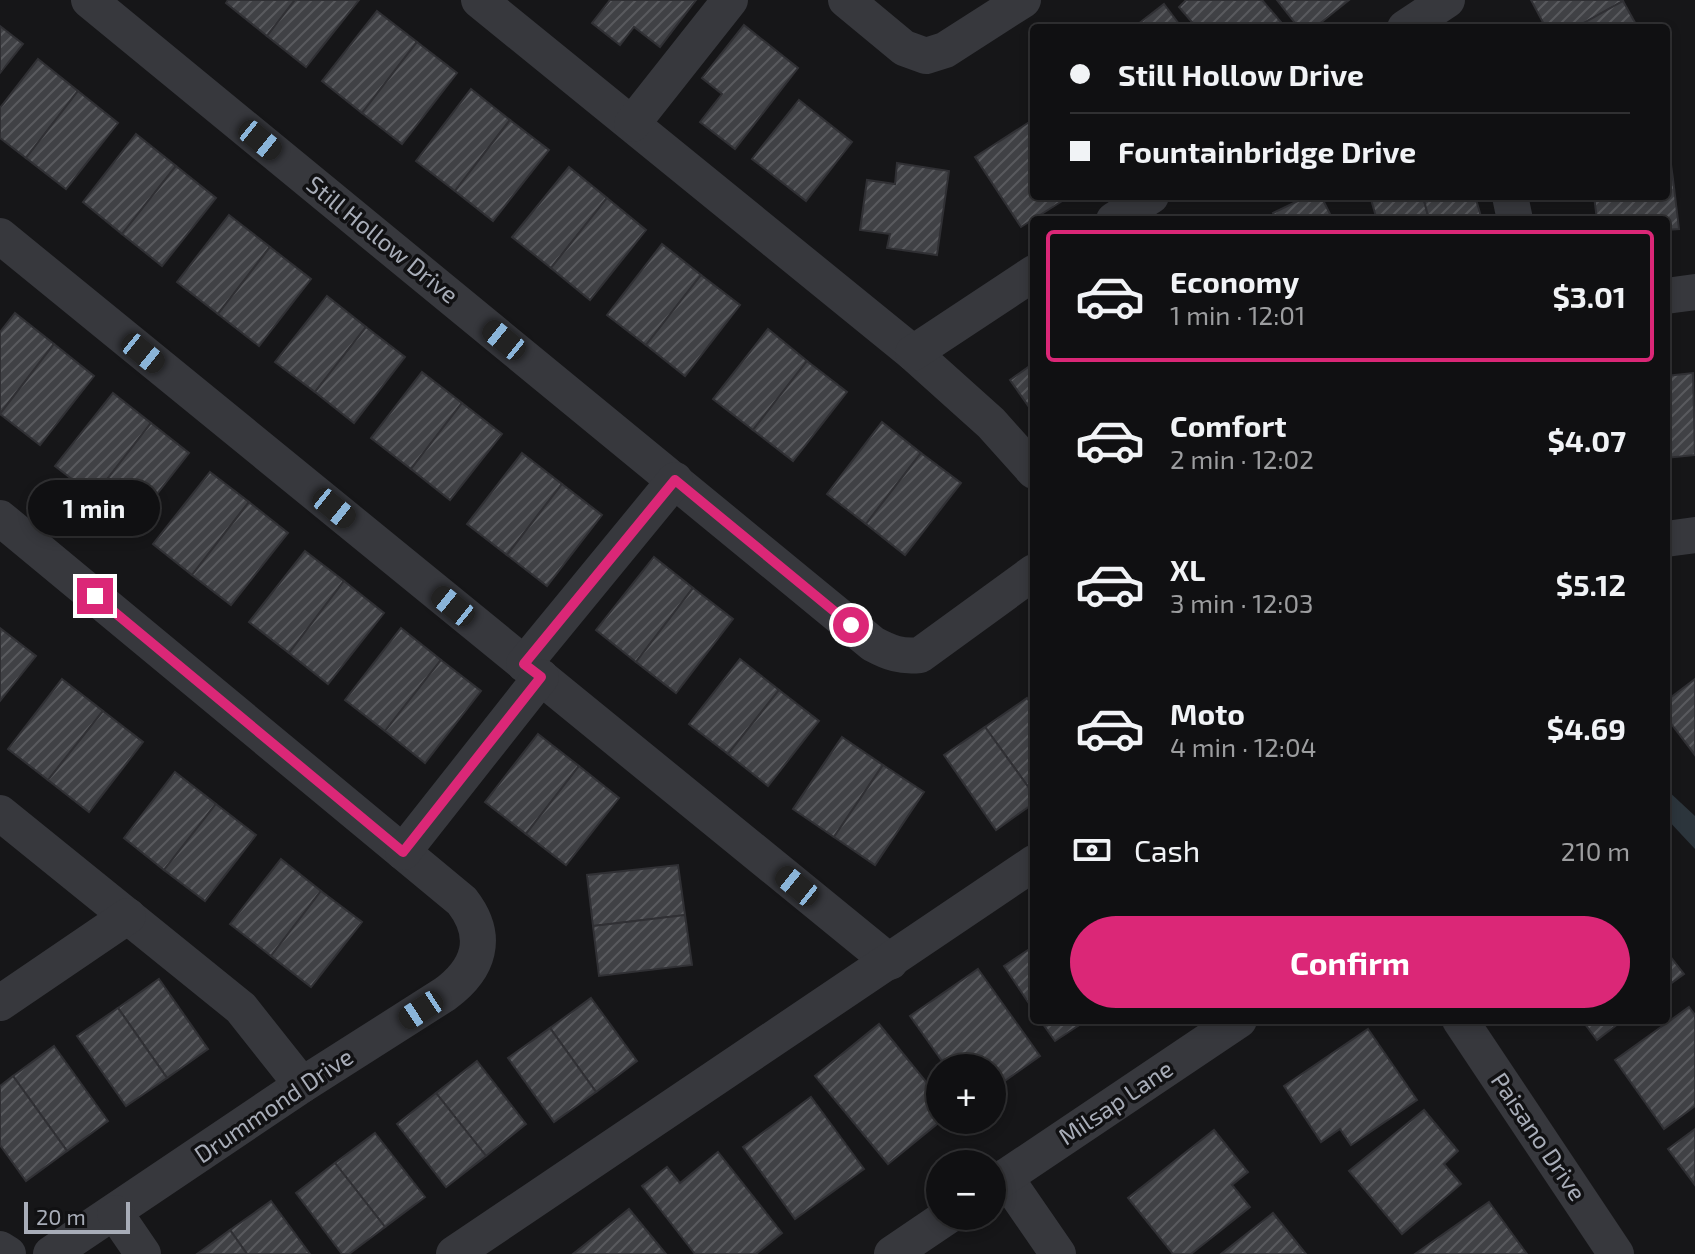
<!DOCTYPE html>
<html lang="en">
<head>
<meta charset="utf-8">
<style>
	:root { --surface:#101012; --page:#19191b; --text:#f1f3f6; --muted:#9c9d9f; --line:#303032; --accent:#db2777 }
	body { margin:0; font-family:"Exo 2",sans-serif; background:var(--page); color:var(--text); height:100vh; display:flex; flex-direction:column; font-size:30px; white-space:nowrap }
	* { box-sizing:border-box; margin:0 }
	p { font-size:26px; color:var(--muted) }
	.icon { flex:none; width:44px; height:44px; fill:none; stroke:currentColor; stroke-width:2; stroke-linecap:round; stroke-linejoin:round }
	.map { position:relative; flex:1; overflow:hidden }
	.sheet { position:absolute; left:1030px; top:216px; width:640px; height:808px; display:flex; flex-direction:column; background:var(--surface); border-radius:8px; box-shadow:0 4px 12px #0003,0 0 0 2px var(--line) }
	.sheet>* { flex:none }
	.guide { position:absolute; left:1030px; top:24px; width:640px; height:176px; border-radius:8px; box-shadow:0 4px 12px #0003,0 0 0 2px var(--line); display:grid; align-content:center; height:176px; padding:0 40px; background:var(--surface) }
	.tools { position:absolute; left:926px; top:1054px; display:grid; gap:16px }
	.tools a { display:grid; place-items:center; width:80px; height:80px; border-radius:50%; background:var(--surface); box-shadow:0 4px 12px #0003,0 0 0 2px var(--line); font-size:40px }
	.scale { position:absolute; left:24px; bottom:20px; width:106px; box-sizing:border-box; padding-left:8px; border:4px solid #a8adb8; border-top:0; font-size:22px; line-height:28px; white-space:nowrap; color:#a8adb8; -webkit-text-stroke:6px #111113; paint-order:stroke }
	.end { position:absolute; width:36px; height:36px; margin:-18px; border:10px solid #db2777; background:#fff; box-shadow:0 0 0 4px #fff }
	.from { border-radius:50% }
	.bubble { position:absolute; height:56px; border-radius:28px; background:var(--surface); box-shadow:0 4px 12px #0003,0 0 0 2px var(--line); font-size:26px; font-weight:700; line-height:56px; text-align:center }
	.car { position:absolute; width:24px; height:48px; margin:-24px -12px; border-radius:10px; box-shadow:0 0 6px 2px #0007; background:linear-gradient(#222 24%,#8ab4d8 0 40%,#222 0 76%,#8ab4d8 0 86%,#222 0) }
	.guide b { display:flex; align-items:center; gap:28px; height:76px; font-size:30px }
	.guide b+b { border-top:2px solid var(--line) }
	.guide i { width:20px; height:20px; background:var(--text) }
	ul { padding:14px 0 0; list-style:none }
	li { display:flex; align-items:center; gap:24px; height:132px; margin:0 16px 12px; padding:0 24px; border:4px solid transparent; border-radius:8px }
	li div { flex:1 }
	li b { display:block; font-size:30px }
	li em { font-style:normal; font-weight:700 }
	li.active { border-color:var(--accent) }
	li>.icon { width:72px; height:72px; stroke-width:1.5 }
	.pay { display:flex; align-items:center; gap:20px; height:88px; padding:0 40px; font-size:30px }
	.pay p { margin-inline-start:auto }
	.button { display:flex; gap:16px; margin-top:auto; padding:16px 40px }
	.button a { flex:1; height:92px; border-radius:48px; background:var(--accent); color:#fff; font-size:32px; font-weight:700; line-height:92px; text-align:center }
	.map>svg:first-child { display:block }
	.water { fill:#2c353c }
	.building { fill:url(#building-hatch); stroke:#303034; stroke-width:2 }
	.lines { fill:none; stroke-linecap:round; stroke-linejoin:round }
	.minor { stroke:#37383d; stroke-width:36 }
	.route { stroke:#db2777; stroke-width:10 }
	.labels { text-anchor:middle; stroke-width:7; stroke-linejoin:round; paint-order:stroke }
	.street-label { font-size:24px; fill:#a8adb8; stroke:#111113 }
</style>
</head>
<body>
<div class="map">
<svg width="1695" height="1254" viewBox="0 0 1695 1254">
	<defs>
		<pattern id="building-hatch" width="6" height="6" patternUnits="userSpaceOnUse" patternTransform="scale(2)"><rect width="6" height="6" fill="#404145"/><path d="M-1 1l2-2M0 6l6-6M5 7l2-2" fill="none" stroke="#595a5e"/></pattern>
	</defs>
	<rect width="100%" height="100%" fill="#161618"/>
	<!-- water -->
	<polygon class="water" points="1666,789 1695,816 1695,849 1666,818"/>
	<!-- building -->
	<g class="building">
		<polygon points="228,0 295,0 267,36 226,3"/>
		<polygon points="295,0 359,0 306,67 267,36"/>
		<polygon points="610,0 696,0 660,47 634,27 620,45 592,23"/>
		<polygon points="1186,0 1262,0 1286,28 1197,28 1179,7"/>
		<polygon points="1277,0 1349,0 1314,28 1299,28"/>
		<polygon points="1531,0 1622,0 1623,1 1575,28 1546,28"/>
		<polygon points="1623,1 1638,28 1575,28"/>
		<polygon points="1164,4 1182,28 1133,28"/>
		<polygon points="377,11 417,42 362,113 322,81"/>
		<polygon points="744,25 798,68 735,149 700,122 722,94 702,78"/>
		<polygon points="0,26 23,44 0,73"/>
		<polygon points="417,42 457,73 402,144 362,113"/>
		<polygon points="38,59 78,91 26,158 0,138 0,108"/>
		<polygon points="471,89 510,120 455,191 416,161"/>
		<polygon points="78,91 118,123 66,189 26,158"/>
		<polygon points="799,100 852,142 806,201 752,159"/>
		<polygon points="1034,119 1034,196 1070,196 1021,227 975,157"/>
		<polygon points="510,120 549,150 493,221 455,191"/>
		<polygon points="1666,129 1673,179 1666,180"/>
		<polygon points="136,134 176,166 122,234 83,202"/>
		<polygon points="897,163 949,171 937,255 887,248 890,234 860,230 867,180 895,184"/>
		<polygon points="176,166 216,198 162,266 122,234"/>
		<polygon points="569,167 607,198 551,268 512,237"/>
		<polygon points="1673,179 1679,229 1666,230 1666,220 1597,220 1594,196 1666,196 1666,180"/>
		<polygon points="1308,196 1321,196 1333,220 1276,220 1273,213"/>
		<polygon points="1370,196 1423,196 1429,220 1377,220"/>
		<polygon points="1423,196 1475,196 1482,220 1429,220"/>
		<polygon points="607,198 646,230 590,300 551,268"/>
		<polygon points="229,215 270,247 218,314 177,282"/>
		<polygon points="662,244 701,275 646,345 607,315"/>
		<polygon points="270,247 311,279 259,346 218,314"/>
		<polygon points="701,275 740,305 685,376 646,345"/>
		<polygon points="327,296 366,327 315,392 275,362"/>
		<polygon points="15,313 54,344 0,414 0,332"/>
		<polygon points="366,327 405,357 354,423 315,392"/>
		<polygon points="768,329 807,361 753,430 713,399"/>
		<polygon points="54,344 94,376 40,445 0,414"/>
		<polygon points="807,361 847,392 793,461 753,430"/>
		<polygon points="1034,363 1034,414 1010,380"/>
		<polygon points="422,372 462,403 411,469 371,438"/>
		<polygon points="1693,373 1695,455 1666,458 1666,376"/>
		<polygon points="113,393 151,423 94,496 55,466"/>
		<polygon points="462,403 502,434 450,500 411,469"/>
		<polygon points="882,422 921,453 866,524 827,494"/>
		<polygon points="151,423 189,453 132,526 94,496"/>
		<polygon points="522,453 562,484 507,555 467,524"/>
		<polygon points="921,453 961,483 905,555 866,524"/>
		<polygon points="210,472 249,502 192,575 153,544"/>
		<polygon points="562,484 602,515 547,586 507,555"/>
		<polygon points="249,502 288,533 231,605 192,575"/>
		<polygon points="305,551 344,581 289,653 249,622"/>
		<polygon points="654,557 693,588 636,662 596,630"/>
		<polygon points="344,581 384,613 328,684 289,653"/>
		<polygon points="693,588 733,619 676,693 636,662"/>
		<polygon points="0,628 36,656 0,701"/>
		<polygon points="401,628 441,660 385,731 345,700"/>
		<polygon points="740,659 779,690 728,754 689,724"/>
		<polygon points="441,660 481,691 425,763 385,731"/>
		<polygon points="62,679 103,711 48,780 8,749"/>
		<polygon points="1695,679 1695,755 1666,717 1666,701"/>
		<polygon points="779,690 819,721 768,786 728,754"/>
		<polygon points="1027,698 1034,708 1034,795 985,727"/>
		<polygon points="103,711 143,742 89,812 48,780"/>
		<polygon points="985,727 1034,795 1034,803 996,830 944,755"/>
		<polygon points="538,734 579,766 526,834 485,802"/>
		<polygon points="842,737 883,765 834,837 793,809"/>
		<polygon points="883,765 924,792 875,865 834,837"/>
		<polygon points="579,766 619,798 566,865 526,834"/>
		<polygon points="175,772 216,804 164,870 124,838"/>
		<polygon points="216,804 256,835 205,901 164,870"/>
		<polygon points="281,859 321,891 271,956 230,924"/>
		<polygon points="678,865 685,915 593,926 587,875"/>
		<polygon points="321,891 362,922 311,987 271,956"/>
		<polygon points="685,915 692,965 599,976 593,926"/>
		<polygon points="1034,946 1034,1011 1004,966"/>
		<polygon points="1666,951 1684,974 1666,987"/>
		<polygon points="978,969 1040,1056 992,1090 992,1068 947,1068 910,1016"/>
		<polygon points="159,979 208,1049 167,1078 118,1008"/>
		<polygon points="591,998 637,1061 596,1092 550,1028"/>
		<polygon points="1689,1007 1695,1015 1695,1106 1664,1129 1615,1060"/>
		<polygon points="118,1008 167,1078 126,1106 77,1036"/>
		<polygon points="1040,1020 1087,1020 1055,1041"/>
		<polygon points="1582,1020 1623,1020 1597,1040"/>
		<polygon points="879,1024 940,1099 940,1120 942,1120 888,1164 815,1076"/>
		<polygon points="550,1028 596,1092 554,1122 508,1058"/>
		<polygon points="1368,1029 1417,1100 1351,1145 1340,1129 1321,1142 1284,1086"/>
		<polygon points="54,1046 108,1121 67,1151 13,1076"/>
		<polygon points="477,1061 526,1124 486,1156 436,1093"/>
		<polygon points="13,1076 67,1151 26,1181 0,1145 0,1086"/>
		<polygon points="436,1093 486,1156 446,1187 397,1124"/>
		<polygon points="811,1097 864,1169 795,1219 743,1147"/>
		<polygon points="1424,1110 1458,1151 1444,1164 1461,1184 1402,1234 1349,1171"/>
		<polygon points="1695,1129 1695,1185 1668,1149"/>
		<polygon points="1214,1130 1248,1172 1232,1185 1250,1207 1191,1254 1173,1254 1128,1198"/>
		<polygon points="375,1133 425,1197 385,1227 335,1163"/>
		<polygon points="718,1152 782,1233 756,1254 695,1254 642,1186 667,1167 680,1183"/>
		<polygon points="335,1163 385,1227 349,1254 342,1254 296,1193"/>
		<polygon points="271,1201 310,1254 247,1254 230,1230"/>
		<polygon points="1489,1202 1527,1254 1415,1254"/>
		<polygon points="629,1209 666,1254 573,1254"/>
		<polygon points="1273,1213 1306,1254 1221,1254"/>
		<polygon points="230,1230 247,1254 197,1254"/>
	</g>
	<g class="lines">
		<!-- minor -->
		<g class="minor">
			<path d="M89,0L873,644C890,653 901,657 920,655L1034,572"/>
			<polyline points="479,0 913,353 991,423 1034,471"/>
			<polyline points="846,0 904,48 926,56 945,50 1023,0"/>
			<polyline points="1405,28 1447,0"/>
			<polyline points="632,124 730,0"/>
			<polyline points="1510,196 1515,220"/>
			<polyline points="1114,220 1151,196"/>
			<polyline points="0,236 890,962"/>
			<polyline points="1666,296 1695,292"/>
			<polyline points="913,353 1034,273"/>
			<path d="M0,518L462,901C490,937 479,969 445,994L302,1085L51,1254"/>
			<polyline points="1666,539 1695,535"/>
			<polyline points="524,664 675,480"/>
			<polyline points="0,813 241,1008 302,1085"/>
			<polyline points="403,852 541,677"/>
			<polyline points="0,1003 128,916"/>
			<polyline points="1460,1020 1616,1254"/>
			<polyline points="1005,1177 1058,1254"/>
			<polyline points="992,1186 1239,1020"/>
			<polyline points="115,1213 143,1254"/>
			<polyline points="0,1249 8,1254"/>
			<polyline points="454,1254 1034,863"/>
			<polyline points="892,1254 948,1216"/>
		</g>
	</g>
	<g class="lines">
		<!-- route -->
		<polyline class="route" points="95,596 403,852 541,677 524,664 675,480 851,625"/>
	</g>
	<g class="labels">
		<!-- street labels -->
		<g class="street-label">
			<text transform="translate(382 240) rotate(39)" y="8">Still Hollow Drive</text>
			<text transform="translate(1116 1103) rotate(-34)" y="8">Milsap Lane</text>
			<text transform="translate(274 1106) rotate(-34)" y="8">Drummond Drive</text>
			<text transform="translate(1538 1137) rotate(56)" y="8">Paisano Drive</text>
		</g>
	</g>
</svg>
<div class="tools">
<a>+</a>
<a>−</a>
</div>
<div class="scale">20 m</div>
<i class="end from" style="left:851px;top:625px"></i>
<i class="end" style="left:95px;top:596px"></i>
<div class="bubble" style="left:28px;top:480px;width:132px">1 min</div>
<i class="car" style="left:260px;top:140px;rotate:129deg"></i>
<i class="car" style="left:504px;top:340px;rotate:309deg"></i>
<i class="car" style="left:143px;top:353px;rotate:129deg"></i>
<i class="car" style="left:334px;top:508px;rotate:129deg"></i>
<i class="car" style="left:453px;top:606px;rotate:309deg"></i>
<i class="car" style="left:797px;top:886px;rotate:309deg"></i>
<i class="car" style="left:421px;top:1010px;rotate:237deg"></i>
<div class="guide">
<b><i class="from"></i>Still Hollow Drive</b>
<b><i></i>Fountainbridge Drive</b>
</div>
<section class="sheet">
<ul>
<li class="active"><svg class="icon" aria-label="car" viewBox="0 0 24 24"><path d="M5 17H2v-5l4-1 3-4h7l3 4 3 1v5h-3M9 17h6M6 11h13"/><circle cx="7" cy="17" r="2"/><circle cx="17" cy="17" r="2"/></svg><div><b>Economy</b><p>1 min · 12:01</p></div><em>$3.01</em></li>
<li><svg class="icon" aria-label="car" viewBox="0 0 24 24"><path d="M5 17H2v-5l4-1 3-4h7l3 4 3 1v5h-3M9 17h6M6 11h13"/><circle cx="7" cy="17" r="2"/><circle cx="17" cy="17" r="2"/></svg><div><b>Comfort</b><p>2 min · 12:02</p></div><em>$4.07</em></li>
<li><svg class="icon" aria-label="car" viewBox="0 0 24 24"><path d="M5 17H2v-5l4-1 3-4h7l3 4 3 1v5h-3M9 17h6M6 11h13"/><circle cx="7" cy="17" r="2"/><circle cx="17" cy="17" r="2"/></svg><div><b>XL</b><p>3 min · 12:03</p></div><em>$5.12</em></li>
<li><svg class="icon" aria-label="car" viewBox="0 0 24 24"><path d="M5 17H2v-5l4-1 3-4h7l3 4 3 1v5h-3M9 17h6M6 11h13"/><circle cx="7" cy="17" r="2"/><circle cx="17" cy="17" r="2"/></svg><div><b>Moto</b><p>4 min · 12:04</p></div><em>$4.69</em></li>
</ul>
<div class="pay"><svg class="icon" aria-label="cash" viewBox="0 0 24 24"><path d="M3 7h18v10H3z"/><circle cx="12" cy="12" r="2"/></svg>Cash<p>210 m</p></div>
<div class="button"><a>Confirm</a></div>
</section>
</div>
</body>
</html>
